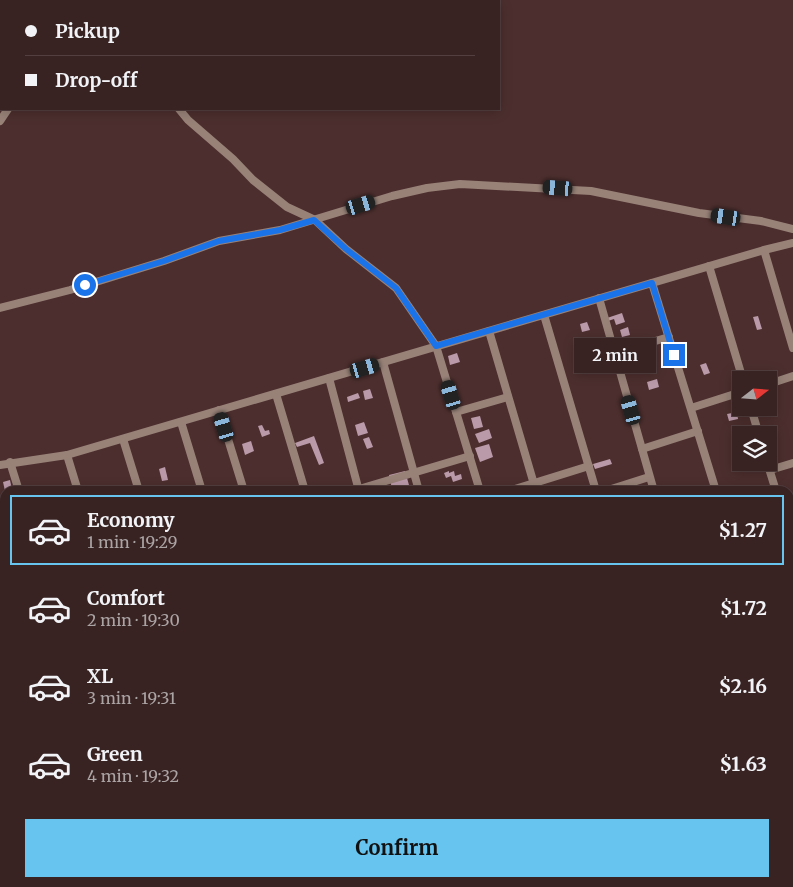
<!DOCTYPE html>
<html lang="en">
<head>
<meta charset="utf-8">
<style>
	:root { --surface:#392222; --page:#442f2f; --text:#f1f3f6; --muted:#aba4a5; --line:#533f40; --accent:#66c4ef }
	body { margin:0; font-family:Merriweather,serif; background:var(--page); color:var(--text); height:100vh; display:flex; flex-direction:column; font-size:19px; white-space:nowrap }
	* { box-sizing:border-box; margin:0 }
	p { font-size:16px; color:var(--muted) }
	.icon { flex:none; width:28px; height:28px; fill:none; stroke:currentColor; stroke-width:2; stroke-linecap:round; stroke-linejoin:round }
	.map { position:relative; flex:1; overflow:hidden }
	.drawer { position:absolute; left:0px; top:486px; width:794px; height:401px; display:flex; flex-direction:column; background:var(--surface); border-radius:15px 15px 0 0; box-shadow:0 2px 12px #0003,0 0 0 1px var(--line) }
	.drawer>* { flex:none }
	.top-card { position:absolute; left:0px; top:0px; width:500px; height:110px; box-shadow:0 2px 12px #0003,0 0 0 1px var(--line); display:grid; align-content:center; height:110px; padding:0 25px; background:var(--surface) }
	.needle { width:32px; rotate:73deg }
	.tools { position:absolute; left:732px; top:371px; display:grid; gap:10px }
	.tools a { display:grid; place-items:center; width:45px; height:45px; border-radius:0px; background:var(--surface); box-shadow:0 2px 12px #0003,0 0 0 1px var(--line); font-size:25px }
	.end { position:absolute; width:22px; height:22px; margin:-11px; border:6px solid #1a73e8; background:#fff; box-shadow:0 0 0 2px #fff }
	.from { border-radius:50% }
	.bubble { position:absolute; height:35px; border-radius:0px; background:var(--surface); box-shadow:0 2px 12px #0003,0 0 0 1px var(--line); font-size:16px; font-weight:700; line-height:35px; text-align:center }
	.car { position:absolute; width:15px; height:30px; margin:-15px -8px; border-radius:6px; box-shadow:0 0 4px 1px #0007; background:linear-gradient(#222 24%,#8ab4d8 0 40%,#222 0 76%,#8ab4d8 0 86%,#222 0) }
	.top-card b { display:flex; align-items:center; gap:18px; height:48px; font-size:19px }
	.top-card b+b { border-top:1px solid var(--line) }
	.top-card i { width:12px; height:12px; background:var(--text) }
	ul { padding:9px 0 0; list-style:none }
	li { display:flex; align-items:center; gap:15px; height:70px; margin:0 10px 8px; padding:0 15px; border:2px solid transparent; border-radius:0px }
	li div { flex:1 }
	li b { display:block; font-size:19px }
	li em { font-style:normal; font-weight:700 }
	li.active { border-color:var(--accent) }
	li>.icon { width:45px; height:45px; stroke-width:1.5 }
	.action { display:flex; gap:10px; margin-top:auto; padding:10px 25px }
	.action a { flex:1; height:58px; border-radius:0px; background:var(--accent); color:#111; font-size:20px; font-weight:700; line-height:58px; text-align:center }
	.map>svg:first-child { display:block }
	.building { fill:#ba99a9 }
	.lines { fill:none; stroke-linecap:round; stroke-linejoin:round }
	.minor { stroke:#988278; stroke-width:8 }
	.route { stroke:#1a73e8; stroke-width:6 }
</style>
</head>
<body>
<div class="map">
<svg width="793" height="887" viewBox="0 0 793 887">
	<rect width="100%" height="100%" fill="#4c2e2e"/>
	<!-- building -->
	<g class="building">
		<polygon points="622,313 625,322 616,325 614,319 608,321 607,318"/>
		<polygon points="758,316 762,329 757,330 753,317"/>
		<polygon points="587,322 590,330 582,332 580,324"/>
		<polygon points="628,327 630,335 622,337 620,330"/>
		<polygon points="457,353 460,362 450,365 448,356"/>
		<polygon points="706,363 710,373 704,375 700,365"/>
		<polygon points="657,379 659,387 649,390 647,382"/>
		<polygon points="370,389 373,398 365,400 363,391"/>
		<polygon points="358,393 360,398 348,402 347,397"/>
		<polygon points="737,412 738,419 729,421 727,414"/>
		<polygon points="480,416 483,427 474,429 471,418"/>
		<polygon points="364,422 368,433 358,436 355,425"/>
		<polygon points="262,425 265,431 269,430 270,434 262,437 258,426"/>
		<polygon points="489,429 492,438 479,443 475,434"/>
		<polygon points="314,436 324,463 319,465 310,443 297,447 295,443"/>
		<polygon points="369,437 373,447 367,449 363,439"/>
		<polygon points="251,441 254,451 245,455 242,444"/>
		<polygon points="489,444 493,457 480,462 475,448"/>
		<polygon points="610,459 612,464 595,469 593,464"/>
		<polygon points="165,467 168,480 162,481 159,469"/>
		<polygon points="405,471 409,485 392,489 389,475"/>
		<polygon points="449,471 449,473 454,471 455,476 461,474 462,479 453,482 451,476 446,478 444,473"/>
		<polygon points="10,480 12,490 5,491 3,482"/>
	</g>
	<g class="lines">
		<!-- minor -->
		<g class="minor">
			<polyline points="94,0 95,1"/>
			<polyline points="75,1 76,0"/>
			<polyline points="179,109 188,120 233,159 253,180 287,207 315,220 346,249 396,288 436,346 480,491"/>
			<polyline points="0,121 8,109"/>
			<polyline points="764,250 793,348"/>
			<polyline points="709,266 743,380"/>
			<polyline points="652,283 716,491"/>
			<polyline points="599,298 654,491"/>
			<polyline points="0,308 70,290 164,261 219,241 280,230 392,196 427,188 460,184 591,191 699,213 761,221 793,229"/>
			<polyline points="544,315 596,491"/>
			<polyline points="489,331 536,491"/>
			<polyline points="615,353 669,337"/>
			<polyline points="383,362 419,491"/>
			<polyline points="329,378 359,491"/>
			<polyline points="769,384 793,376"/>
			<polyline points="276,394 305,491"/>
			<polyline points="691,408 741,392"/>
			<polyline points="751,408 759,435"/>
			<polyline points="219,410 244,491"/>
			<polyline points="456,412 508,397"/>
			<polyline points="181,422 202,491"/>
			<polyline points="123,439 139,491"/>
			<polyline points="642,449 698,431"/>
			<polyline points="67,455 78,491"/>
			<polyline points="10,462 19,491"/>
			<polyline points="767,462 776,491"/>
			<polyline points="0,465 67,455 764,250 793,243"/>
			<polyline points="770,470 793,463"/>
			<polyline points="359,489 470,456"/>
			<polyline points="509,491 589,466"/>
			<polyline points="605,491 649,477"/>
			<polyline points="789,534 793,548"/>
			<polyline points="0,619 5,634"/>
			<polyline points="789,662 793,661"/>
			<polyline points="0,688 5,686"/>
			<polyline points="789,709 793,723"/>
			<polyline points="0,720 5,719"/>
			<polyline points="0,747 5,746"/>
			<polyline points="789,784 793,783"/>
			<polyline points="0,806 5,822"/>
			<polyline points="0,866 5,865"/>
			<polyline points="789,870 793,869"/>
			<polyline points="23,882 24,887"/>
			<polyline points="81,882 82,887"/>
			<polyline points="140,882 141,887"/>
			<polyline points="199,882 201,887"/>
			<polyline points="256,882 258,887"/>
			<polyline points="319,882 320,887"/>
			<polyline points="599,882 600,887"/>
			<polyline points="666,882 667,887"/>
			<polyline points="779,882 781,887"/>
			<polyline points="728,887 744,882"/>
		</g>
	</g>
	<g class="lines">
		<!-- route -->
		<polyline class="route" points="85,285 164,261 219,241 280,230 314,220 346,249 396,288 436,346 652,283 674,355"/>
	</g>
</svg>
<div class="tools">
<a><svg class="needle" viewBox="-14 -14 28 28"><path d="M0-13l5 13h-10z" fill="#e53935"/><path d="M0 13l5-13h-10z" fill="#aba4a5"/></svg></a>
<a><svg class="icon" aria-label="layers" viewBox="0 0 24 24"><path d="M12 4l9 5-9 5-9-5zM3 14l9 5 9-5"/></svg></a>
</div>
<i class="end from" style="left:85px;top:285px"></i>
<i class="end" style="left:674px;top:355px"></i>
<div class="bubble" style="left:574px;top:338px;width:82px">2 min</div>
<i class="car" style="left:558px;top:188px;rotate:274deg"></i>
<i class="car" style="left:361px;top:205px;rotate:73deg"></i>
<i class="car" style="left:726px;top:217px;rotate:279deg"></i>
<i class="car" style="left:365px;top:368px;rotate:74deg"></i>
<i class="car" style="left:451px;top:395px;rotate:343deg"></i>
<i class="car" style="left:631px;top:410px;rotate:344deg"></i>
<i class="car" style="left:224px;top:427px;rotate:343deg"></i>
<div class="top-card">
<b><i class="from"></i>Pickup</b>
<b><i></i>Drop-off</b>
</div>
<section class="drawer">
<ul>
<li class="active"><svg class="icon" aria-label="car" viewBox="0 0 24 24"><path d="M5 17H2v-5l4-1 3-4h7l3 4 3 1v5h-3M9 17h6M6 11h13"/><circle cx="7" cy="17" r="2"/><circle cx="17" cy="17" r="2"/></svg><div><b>Economy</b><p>1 min · 19:29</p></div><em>$1.27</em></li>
<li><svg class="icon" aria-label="car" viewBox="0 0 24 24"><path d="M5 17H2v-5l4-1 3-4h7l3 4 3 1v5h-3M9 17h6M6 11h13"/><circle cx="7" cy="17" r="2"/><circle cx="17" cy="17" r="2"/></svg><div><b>Comfort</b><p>2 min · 19:30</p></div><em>$1.72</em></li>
<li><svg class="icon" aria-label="car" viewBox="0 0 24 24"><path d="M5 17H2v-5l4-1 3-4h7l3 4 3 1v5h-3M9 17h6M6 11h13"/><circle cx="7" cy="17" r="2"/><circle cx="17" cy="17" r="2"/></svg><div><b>XL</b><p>3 min · 19:31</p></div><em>$2.16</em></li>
<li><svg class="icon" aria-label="car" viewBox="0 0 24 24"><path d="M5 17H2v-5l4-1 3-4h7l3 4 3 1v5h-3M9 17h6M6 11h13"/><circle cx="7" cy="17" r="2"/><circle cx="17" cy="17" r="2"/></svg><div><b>Green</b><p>4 min · 19:32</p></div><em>$1.63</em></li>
</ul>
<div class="action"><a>Confirm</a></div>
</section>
</div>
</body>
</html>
